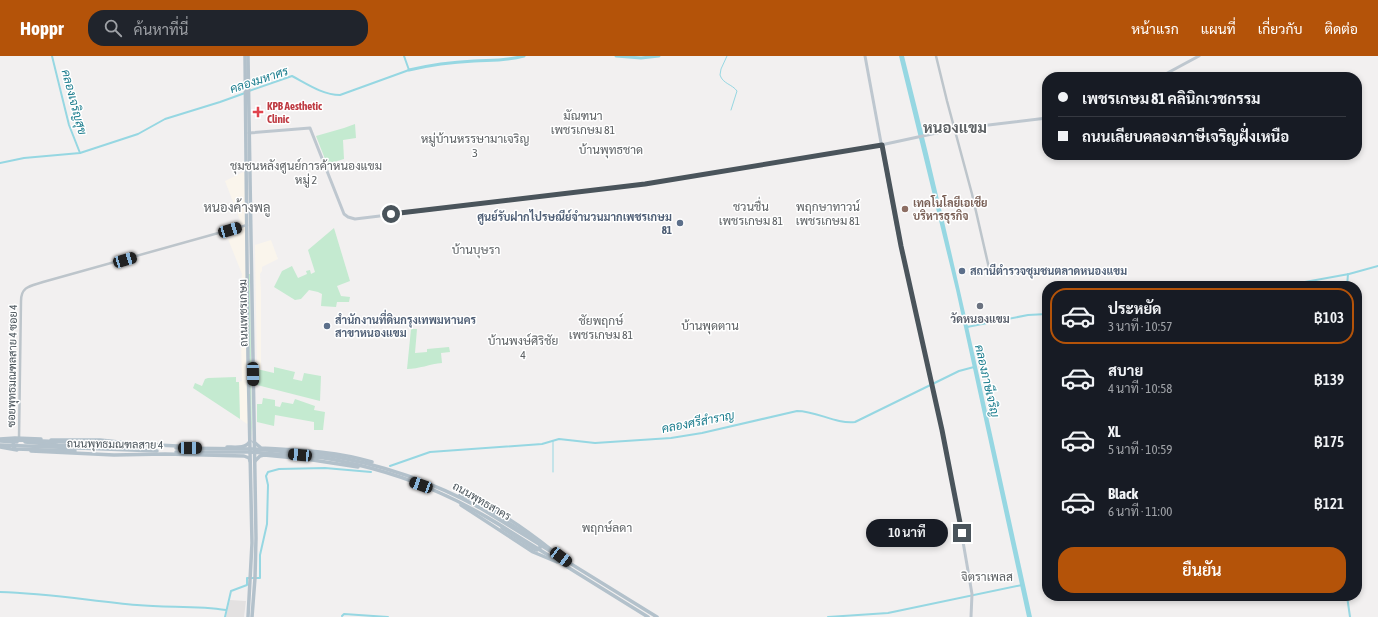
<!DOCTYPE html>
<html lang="th">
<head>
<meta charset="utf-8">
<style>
	:root { --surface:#171b24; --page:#20242c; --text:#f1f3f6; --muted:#9ea1a6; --line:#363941; --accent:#b45309 }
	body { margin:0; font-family:"Asap Condensed",Sarabun,sans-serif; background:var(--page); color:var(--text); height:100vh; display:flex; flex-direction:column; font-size:15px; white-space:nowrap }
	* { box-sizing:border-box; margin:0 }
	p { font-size:13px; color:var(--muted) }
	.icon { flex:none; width:22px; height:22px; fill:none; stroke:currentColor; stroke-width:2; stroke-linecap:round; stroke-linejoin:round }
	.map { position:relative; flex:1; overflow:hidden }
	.side { position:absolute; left:1042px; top:225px; width:320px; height:320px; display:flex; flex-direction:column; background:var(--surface); border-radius:16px; box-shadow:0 2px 6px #0003 }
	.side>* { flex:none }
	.guide { position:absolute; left:1042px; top:16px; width:320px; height:88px; border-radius:16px; box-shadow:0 2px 6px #0003; display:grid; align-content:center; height:88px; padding:0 16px; background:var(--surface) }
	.end { position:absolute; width:18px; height:18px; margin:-9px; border:5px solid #4a545b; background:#fff; box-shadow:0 0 0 2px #fff }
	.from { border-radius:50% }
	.bubble { position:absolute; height:28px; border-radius:14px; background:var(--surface); box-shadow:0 2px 6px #0003; font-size:13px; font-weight:600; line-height:28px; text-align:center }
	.car { position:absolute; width:12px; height:24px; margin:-12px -6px; border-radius:5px; box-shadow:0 0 3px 1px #0007; background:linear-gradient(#222 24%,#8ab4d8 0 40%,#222 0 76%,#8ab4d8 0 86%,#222 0) }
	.guide b { display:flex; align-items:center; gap:14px; height:38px; font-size:15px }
	.guide b+b { border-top:1px solid var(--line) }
	.guide i { width:10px; height:10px; background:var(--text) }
	ul { padding:7px 0 0; list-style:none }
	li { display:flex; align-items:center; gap:12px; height:56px; margin:0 8px 6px; padding:0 8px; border:2px solid transparent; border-radius:16px }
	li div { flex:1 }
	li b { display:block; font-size:15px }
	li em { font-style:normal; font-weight:600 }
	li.current { border-color:var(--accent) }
	li>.icon { width:36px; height:36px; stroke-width:1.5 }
	.button { display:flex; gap:8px; margin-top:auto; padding:8px 16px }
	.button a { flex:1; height:46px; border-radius:16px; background:var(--accent); color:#fff; font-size:16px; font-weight:600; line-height:46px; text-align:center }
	header { display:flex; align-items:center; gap:24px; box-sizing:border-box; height:56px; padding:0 20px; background:var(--accent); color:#fff }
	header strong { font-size:19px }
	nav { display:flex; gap:22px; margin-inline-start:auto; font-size:14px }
	.search { width:280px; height:36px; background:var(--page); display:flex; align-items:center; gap:10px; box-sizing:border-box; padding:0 14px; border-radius:16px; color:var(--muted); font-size:15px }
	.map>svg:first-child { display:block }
	.commercial { fill:#faf5ec }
	.education { fill:#e3e1e1 }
	.green { fill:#c4ead0 }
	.water { fill:#96d7e2 }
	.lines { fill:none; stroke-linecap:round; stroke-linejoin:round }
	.stream { stroke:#96d7e2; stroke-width:1 }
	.canal { stroke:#96d7e2; stroke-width:2 }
	.river { stroke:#96d7e2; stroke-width:3 }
	.tertiary { stroke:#bdc5cb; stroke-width:2.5 }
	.secondary { stroke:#bec7cf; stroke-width:3 }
	.primary { stroke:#b3c1cb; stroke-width:3.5 }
	.primary-bridge { stroke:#b3c1cb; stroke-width:3.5 }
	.route { stroke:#4a545b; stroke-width:5 }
	.health-dot { fill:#e0444e; stroke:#fff; stroke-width:1.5 }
	.education-dot { fill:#8d6e63; stroke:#fff; stroke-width:1.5 }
	.service-dot { fill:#5c6f8a; stroke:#fff; stroke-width:1.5 }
	.worship-dot { fill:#6b7280; stroke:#fff; stroke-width:1.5 }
	.labels { text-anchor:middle; stroke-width:3; stroke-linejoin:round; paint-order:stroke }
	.health-label { font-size:11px; font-weight:bold; fill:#be3a42; stroke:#fff; text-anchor:start }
	.education-label { font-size:11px; font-weight:bold; fill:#785e54; stroke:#fff; text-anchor:start }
	.service-label { font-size:11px; font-weight:bold; fill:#4e5e75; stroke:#fff; text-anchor:start }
	.street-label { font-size:11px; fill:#4a545b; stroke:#fff }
	.worship-label { font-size:11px; font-weight:bold; fill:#5b616d; stroke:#fff }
	.water-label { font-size:12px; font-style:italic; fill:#1c7d8e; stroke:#fff }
	.neighbourhood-label { font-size:12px; fill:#5d6164; stroke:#fff }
	.quarter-label { font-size:13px; fill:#5d6164; stroke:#fff }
	.district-label { font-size:15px; font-weight:bold; fill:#5d6164; stroke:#fff }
</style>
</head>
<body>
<header>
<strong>Hoppr</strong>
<div class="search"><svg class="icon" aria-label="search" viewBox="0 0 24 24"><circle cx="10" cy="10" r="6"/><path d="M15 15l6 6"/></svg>ค้นหาที่นี่</div>
<nav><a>หน้าแรก</a><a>แผนที่</a><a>เกี่ยวกับ</a><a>ติดต่อ</a></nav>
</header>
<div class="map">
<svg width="1378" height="561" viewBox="0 0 1378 561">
	<rect width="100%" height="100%" fill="#f2f0f0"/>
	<!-- commercial -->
	<g class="commercial">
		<polygon points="245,115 248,367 247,368 240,363 239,326 242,325 240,234 242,218 228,183 232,182 230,175 240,172 239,165 240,164 225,125"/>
		<polygon points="271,184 278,203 262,211 262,215 260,218 261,235 261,314 257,313 255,189"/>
	</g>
	<!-- education -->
	<polygon class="education" points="230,544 246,545 244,561 226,561"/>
	<!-- green -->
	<g class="green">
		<polygon points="355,68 356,82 343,84 344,103 327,108 316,80 344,72"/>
		<polygon points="334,172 350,225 337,230 341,240 350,241 349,246 337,246 336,251 321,250 322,238 318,236 309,234 301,243 295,244 274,231 282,215 292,210 298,222 307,218 306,215 310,214 311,218 315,216 308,194"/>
		<polygon points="248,218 250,218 252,384 250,356"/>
		<path d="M411,273H417L415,297L427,296V293L449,291L450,296L441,297L442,307C430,308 419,313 407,313Z"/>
		<polygon points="274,311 295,316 293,323 302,325 304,317 321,320 320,345 257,329 257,313 274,317"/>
		<polygon points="236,321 236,326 239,326 240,363 193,332 195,327 202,330 205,323 208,322"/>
		<polygon points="263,342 275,344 275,350 280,351 282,346 293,348 295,343 315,350 314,354 325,356 323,374 314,374 314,366 275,359 274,370 257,366 257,348 262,348"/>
	</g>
	<!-- water -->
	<path class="water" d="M899,0H904C951,186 991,374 1032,561H1027L956,234Z"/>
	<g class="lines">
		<!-- stream -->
		<g class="stream">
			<path d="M727,0L721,13L720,19C723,28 732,28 737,35L731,54"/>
			<polyline points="553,385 553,416"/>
		</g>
		<!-- canal -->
		<g class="canal">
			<polyline points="52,0 69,69 80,97"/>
			<path d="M249,35L292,20C307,28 323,39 340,39L409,14L404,0"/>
			<polyline points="0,107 24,102 80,97 138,78 165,63 220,46 245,37"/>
			<polyline points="1242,230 1253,226 1283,229 1305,226 1349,218 1378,210"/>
			<polyline points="1347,230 1348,218"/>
			<polyline points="967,271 1028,259 1047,258"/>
			<path d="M390,410L430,396L542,388L559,383L595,387L671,382L702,377L797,355C817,355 835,368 855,366L959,315L974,311"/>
			<path d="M0,536C46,537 92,545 137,549C167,552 196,549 226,554"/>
			<polyline points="1347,540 1350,561"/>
			<polyline points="342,560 344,558 388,561"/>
			<polyline points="225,561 231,535 247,529 247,522 260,522 260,499 267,468 268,429 266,420 268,416 279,413 325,412 371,416"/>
			<polyline points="828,561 888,557 1022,529"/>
		</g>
		<!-- river -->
		<g class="river">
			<polyline points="616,0 641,2 659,0"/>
			<path d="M409,14C430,9 453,6 474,5C493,4 505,5 524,0"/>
		</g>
		<!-- tertiary -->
		<g class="tertiary">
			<polyline points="936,0 947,45 972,138 989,212"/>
			<path d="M19,382L21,245C21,230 31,230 43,226L247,169"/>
		</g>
		<!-- secondary -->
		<g class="secondary">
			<polyline points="865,0 896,168 942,374 955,439 972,538 971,561"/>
			<polyline points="1160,21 1199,0"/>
			<polyline points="249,77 310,72 344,158 348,161 355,163 645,128 881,89 955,73 1047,62"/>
		</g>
		<!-- primary -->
		<g class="primary">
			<polyline points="245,0 248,304 252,487 248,561"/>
			<polyline points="248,0 256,482 255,522 252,561"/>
			<polyline points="0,383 15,382 41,383"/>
			<polyline points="51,384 100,384 137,388 198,391"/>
			<polyline points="0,385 17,386"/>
			<polyline points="25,386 58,389 139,391"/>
			<path d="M254,386L261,392C299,394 336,395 372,406"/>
			<polyline points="0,389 157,395"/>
			<polyline points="0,391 17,394"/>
			<path d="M227,391C235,391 246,393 250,385"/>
			<polyline points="31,395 114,399 165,398 244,400 249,402 250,405"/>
			<path d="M325,399C381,408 433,426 482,453L657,561"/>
			<path d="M325,402C364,409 404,420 440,437C472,451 502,470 532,489C571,513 610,537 648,561"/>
			<polyline points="255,405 260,400 264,399 306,403 358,411"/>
			<path d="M460,439C489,447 529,476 553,495"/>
			<polyline points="461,449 533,496 557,506"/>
			<polyline points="491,456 504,464"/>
		</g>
		<!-- primary-bridge -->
		<g class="primary-bridge">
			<polyline points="68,386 17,384 14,385 13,389 14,392 16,393 75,395"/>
			<polyline points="176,392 254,393 325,399"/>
			<polyline points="176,396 250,396 325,402"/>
			<polyline points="502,472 534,493 537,494 540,492 540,488 538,485 504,464"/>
		</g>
	</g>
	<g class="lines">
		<!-- route -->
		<polyline class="route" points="391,158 645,128 882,89 901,190 942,374 962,477"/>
	</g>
	<!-- markers -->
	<path class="health-dot" d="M256 50h4v4h4v4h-4v4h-4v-4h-4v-4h4z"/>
	<circle class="education-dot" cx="905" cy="153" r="4"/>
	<g class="service-dot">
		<circle cx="680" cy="167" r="4"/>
		<circle cx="962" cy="215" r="4"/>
		<circle cx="327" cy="270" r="4"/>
	</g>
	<circle class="worship-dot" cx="980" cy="250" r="4"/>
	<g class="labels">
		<!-- health labels -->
		<g class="health-label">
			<text x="267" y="54">KPB Aesthetic<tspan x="267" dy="13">Clinic</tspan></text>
		</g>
		<!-- education labels -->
		<g class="education-label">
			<text x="913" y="151">เทคโนโลยีเอเชีย<tspan x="913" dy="13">บริหารธุรกิจ</tspan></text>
		</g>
		<!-- service labels -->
		<g class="service-label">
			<text x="672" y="165" text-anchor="end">ศูนย์รับฝากไปรษณีย์จำนวนมากเพชรเกษม<tspan x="672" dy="13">81</tspan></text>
			<text x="970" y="219">สถานีตำรวจชุมชนตลาดหนองแขม</text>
			<text x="335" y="268">สำนักงานที่ดินกรุงเทพมหานคร<tspan x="335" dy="13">สาขาหนองแขม</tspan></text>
		</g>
		<!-- street labels -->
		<g class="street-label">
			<text transform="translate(243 257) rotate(-91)" y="4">ถนนเพชรเกษม</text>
			<text transform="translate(12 310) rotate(-89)" y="4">ซอยพุทธมณฑลสาย 4 ซอย 4</text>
			<text transform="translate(115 388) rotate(1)" y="4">ถนนพุทธมณฑลสาย 4</text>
			<text transform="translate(482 445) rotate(30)" y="4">ถนนพุทธสาคร</text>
		</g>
		<!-- worship labels -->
		<g class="worship-label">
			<text x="980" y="267">วัดหนองแขม</text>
		</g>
		<!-- water labels -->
		<g class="water-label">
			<text transform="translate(259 24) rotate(-18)" y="4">คลองมหาศร</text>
			<text transform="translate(74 46) rotate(75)" y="4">คลองเจริญสุข</text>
			<text transform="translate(987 325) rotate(77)" y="4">คลองภาษีเจริญ</text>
			<text transform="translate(698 366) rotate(-11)" y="4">คลองศรีสำราญ</text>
		</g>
		<!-- neighbourhood labels -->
		<g class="neighbourhood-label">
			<text x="583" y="64">มัณฑนา<tspan x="583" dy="14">เพชรเกษม 81</tspan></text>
			<text x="475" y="87">หมู่บ้านหรรษามาเจริญ<tspan x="475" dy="14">3</tspan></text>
			<text x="611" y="98">บ้านพุทธชาด</text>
			<text x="306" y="114">ชุมชนหลังศูนย์การค้าหนองแขม<tspan x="306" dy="14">หมู่ 2</tspan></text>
			<text x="751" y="155">ชวนชื่น<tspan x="751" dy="14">เพชรเกษม 81</tspan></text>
			<text x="828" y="155">พฤกษาทาวน์<tspan x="828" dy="14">เพชรเกษม 81</tspan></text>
			<text x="476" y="198">บ้านบุษรา</text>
			<text x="601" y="269">ชัยพฤกษ์<tspan x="601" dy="14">เพชรเกษม 81</tspan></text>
			<text x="710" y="274">บ้านพุดตาน</text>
			<text x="523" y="289">บ้านพงษ์ศิริชัย<tspan x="523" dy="14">4</tspan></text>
			<text x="607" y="476">พฤกษ์ลดา</text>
			<text x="987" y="525">จิตราเพลส</text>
		</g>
		<!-- quarter labels -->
		<g class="quarter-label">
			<text x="237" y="156">หนองค้างพลู</text>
		</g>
		<!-- district labels -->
		<g class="district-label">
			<text x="955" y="77">หนองแขม</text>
		</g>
	</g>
</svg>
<i class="end from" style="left:391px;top:158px"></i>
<i class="end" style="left:962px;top:477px"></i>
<div class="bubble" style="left:866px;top:463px;width:82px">10 นาที</div>
<i class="car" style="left:230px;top:174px;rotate:74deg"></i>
<i class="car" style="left:125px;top:204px;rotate:74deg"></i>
<i class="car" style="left:253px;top:318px;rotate:179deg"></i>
<i class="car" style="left:190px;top:392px;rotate:90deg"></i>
<i class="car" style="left:300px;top:399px;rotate:275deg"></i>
<i class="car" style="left:421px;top:429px;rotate:290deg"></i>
<i class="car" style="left:561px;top:501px;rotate:127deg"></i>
<div class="guide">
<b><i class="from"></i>เพชรเกษม 81 คลินิกเวชกรรม</b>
<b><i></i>ถนนเลียบคลองภาษีเจริญฝั่งเหนือ</b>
</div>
<section class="side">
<ul>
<li class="current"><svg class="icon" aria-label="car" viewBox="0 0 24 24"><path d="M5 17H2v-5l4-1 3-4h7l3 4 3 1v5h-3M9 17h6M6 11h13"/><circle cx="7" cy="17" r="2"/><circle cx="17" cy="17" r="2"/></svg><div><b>ประหยัด</b><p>3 นาที · 10:57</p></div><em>฿103</em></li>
<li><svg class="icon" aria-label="car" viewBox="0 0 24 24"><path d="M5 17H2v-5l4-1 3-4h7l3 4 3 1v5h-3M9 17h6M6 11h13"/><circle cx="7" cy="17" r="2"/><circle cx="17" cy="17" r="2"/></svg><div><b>สบาย</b><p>4 นาที · 10:58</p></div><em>฿139</em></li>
<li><svg class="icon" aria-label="car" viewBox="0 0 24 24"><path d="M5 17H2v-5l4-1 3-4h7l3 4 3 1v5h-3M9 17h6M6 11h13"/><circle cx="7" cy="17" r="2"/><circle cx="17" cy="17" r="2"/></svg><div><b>XL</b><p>5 นาที · 10:59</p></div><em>฿175</em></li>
<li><svg class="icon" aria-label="car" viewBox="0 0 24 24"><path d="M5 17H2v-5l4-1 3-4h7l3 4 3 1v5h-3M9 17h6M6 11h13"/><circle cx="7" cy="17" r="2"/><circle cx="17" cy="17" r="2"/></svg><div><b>Black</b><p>6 นาที · 11:00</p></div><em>฿121</em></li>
</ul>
<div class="button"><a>ยืนยัน</a></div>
</section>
</div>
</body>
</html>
